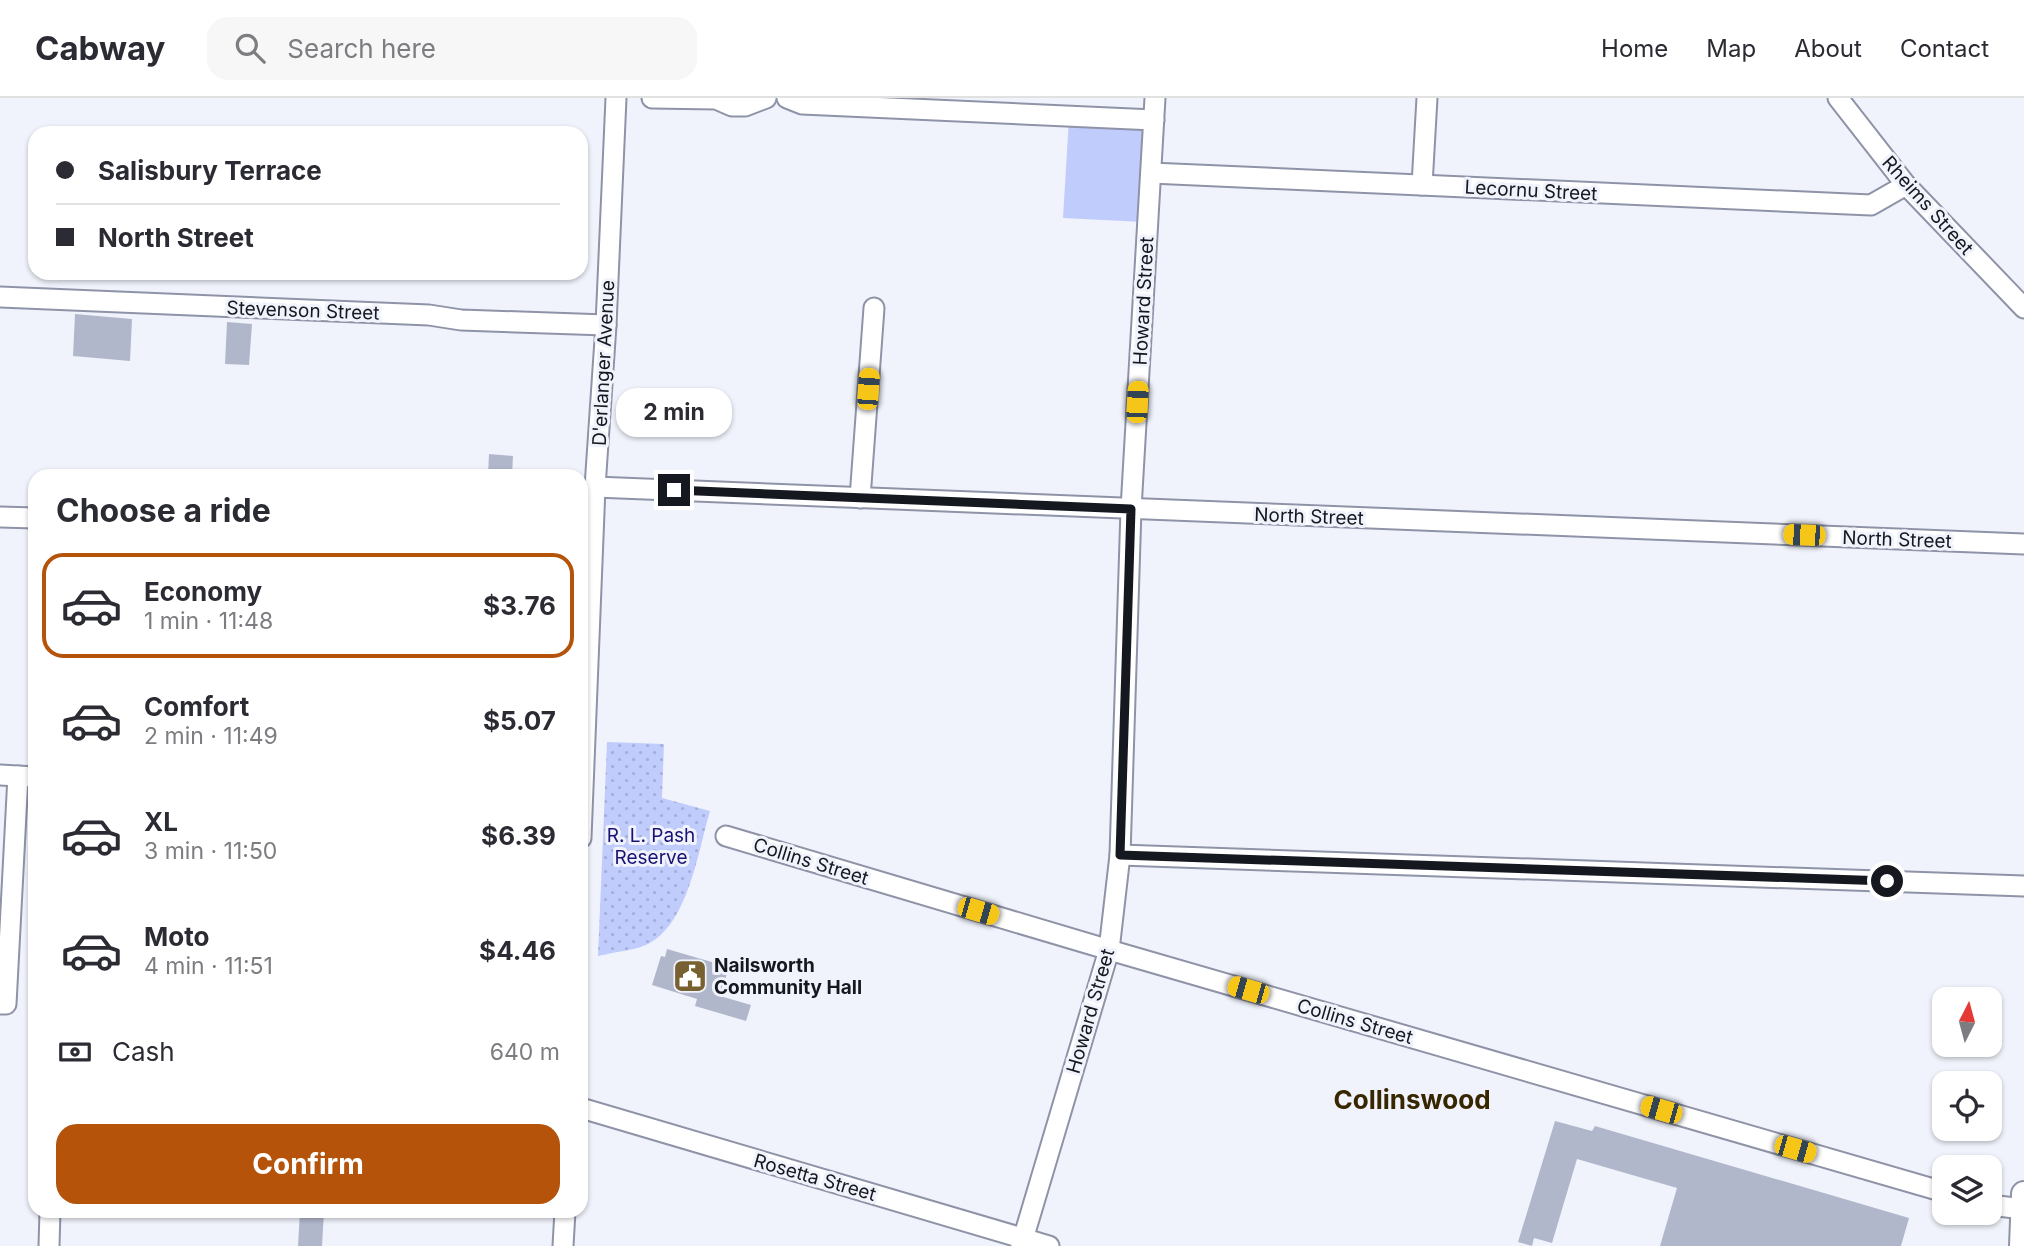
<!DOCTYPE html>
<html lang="en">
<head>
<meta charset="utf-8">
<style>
	:root { --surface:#fff; --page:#f7f7f7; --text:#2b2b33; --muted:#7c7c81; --line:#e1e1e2; --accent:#b45309 }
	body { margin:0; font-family:Inter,sans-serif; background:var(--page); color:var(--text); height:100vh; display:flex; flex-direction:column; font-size:26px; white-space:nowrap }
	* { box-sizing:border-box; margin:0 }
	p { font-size:23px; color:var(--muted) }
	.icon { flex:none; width:38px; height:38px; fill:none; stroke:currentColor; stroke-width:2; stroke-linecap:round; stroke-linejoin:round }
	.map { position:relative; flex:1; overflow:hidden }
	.panel { position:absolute; left:28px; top:371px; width:560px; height:749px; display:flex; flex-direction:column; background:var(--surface); border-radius:21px; box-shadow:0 2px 5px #0004 }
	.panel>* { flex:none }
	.hud { position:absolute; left:28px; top:28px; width:560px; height:154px; border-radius:21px; box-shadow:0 2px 5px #0004; display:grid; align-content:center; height:154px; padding:0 28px; background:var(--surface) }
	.needle { width:46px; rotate:6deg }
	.controls { position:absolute; left:1932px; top:889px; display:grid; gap:14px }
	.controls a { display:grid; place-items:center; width:70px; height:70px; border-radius:14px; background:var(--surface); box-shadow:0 2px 5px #0004; font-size:35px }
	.end { position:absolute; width:32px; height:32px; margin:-16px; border:9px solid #16181f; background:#fff; box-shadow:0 0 0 4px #fff }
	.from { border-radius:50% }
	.bubble { position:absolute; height:49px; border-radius:21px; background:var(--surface); box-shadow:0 2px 5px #0004; font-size:23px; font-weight:700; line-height:49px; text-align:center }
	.car { position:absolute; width:21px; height:42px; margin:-21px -10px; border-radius:9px; box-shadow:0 0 5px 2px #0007; background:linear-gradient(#f5c518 24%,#345 0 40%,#f5c518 0 76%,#345 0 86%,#f5c518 0) }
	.hud b { display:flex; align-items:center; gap:24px; height:66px; font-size:26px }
	.hud b+b { border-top:2px solid var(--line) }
	.hud i { width:18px; height:18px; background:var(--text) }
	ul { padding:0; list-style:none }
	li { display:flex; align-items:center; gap:21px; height:105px; margin:0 14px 10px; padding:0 14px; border:4px solid transparent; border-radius:21px }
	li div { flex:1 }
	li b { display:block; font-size:26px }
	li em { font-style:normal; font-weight:700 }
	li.active { border-color:var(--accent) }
	li>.icon { width:63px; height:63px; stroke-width:1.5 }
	h2 { padding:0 28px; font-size:32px; line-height:84px }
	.pay { display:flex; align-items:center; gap:18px; height:77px; padding:0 28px; font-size:26px }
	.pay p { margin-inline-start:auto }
	.action { display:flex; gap:14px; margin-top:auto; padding:14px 28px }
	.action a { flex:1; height:80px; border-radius:21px; background:var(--accent); color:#fff; font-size:28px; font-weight:700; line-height:80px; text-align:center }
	header { display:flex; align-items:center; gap:42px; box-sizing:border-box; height:98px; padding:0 35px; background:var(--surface); border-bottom:2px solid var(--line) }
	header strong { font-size:33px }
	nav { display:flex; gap:38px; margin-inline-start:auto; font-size:24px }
	.search { width:490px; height:63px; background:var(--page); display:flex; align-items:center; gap:18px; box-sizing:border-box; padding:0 24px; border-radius:21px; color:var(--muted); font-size:26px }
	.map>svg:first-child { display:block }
	.grass { fill:#c0ccfc }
	.park { fill:url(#park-dots) }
	.building { fill:#b1b7cb }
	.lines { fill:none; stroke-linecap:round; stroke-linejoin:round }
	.minor-casing { stroke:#8e93a7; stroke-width:23 }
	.tertiary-casing { stroke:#8e93a7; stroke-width:28 }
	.minor { stroke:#fff; stroke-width:19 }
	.tertiary { stroke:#fff; stroke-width:24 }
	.route { stroke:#16181f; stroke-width:9 }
	.labels { text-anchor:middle; stroke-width:6; stroke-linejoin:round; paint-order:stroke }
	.street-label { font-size:19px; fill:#16181f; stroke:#f1f3fc }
	.park-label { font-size:19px; fill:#1a1174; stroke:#f1f3fc }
	.poi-label { font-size:19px; font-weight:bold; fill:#16181f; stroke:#f1f3fc; text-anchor:start }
	.district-label { font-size:26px; font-weight:bold; fill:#372600; stroke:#f1f3fc }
</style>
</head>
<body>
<header>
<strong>Cabway</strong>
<div class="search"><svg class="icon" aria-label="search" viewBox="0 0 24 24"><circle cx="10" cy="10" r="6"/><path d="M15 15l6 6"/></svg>Search here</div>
<nav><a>Home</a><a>Map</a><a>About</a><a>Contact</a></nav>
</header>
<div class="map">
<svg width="2024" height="1148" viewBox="0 0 2024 1148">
	<defs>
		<pattern id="park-dots" width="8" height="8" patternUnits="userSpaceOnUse" patternTransform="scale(1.75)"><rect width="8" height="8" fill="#c0ccfc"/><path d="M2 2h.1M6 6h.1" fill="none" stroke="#a4aed8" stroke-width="1.8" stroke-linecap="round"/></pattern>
	</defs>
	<rect width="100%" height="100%" fill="#f1f3fc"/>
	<!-- grass -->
	<polygon class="grass" points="1069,20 1149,25 1143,124 1063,120"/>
	<!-- park -->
	<path class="park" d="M607,644L664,646L662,700L710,713C698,753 688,828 646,847C632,853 613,854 598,858Z"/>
	<!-- building -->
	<g class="building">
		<polygon points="75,216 132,221 130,263 73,258"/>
		<polygon points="227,224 252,226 249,267 225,266"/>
		<polygon points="489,356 513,358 512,378 488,378"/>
		<polygon points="667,851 729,869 720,898 751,907 746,923 695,908 697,901 652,887 661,858 665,859"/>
		<polygon points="1555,1023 1592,1033 1595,1028 1909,1120 1901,1148 1660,1148 1677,1090 1577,1061 1552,1145 1534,1140 1532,1148 1518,1144"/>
		<polygon points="300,1113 324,1113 322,1148 298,1148"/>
	</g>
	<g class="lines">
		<!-- minor casing -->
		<g class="minor-casing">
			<g id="minor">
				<polyline points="652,0 716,1 732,8 745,8 766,0"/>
				<polyline points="787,0 802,6 1154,22"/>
				<polyline points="1838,0 1906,87 2024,210"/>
				<polyline points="1151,75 1871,107 1906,87"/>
				<polyline points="1422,87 1427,0"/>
				<polyline points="0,199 429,217 461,222 606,227"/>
				<polyline points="595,389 2024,446"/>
				<polyline points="860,400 874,210"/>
				<polyline points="0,419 35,420"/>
				<polyline points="0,677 35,679"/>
				<polyline points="726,738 1123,856 1944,1094"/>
				<polyline points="581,740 595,389 606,227 616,0"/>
				<polyline points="1120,757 2024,788"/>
				<polyline points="0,906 6,906 18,678"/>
				<polyline points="581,1010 1049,1148"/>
				<polyline points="1990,1107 2023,1111"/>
				<polyline points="49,1148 50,1113"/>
				<polyline points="563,1148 565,1113"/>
				<polyline points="1021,1148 1109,852 1120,757 1131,411 1155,0"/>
			</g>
		</g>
		<!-- tertiary casing -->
		<g class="tertiary-casing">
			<polyline id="tertiary" points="2022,1148 2024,1096"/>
		</g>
		<!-- minor -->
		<use href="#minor" class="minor"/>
		<!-- tertiary -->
		<use href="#tertiary" class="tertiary"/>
	</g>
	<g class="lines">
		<!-- route -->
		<polyline class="route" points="674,392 1131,411 1120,757 1887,783"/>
	</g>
	<!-- icons -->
	<defs>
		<g id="civic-square" transform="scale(1.75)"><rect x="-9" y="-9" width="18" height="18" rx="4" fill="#776131" stroke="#f1f3fc"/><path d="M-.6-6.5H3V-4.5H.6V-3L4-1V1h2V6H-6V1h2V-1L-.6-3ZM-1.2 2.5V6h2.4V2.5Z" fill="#fff"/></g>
	</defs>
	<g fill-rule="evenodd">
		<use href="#civic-square" x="690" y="878"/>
	</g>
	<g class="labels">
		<!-- street labels -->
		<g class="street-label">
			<text transform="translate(1531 92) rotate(3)" y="7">Lecornu Street</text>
			<text transform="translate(1928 107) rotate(48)" y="7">Rheims Street</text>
			<text transform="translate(1143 203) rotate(-87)" y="7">Howard Street</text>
			<text transform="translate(303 212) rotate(2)" y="7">Stevenson Street</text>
			<text transform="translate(603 265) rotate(-87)" y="7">D'erlanger Avenue</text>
			<text transform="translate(1309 418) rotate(2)" y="7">North Street</text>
			<text transform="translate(1897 441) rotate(2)" y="7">North Street</text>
			<text transform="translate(811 763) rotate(17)" y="7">Collins Street</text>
			<text transform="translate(1090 913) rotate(-74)" y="7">Howard Street</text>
			<text transform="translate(1355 923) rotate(16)" y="7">Collins Street</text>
			<text transform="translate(815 1079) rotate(16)" y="7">Rosetta Street</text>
		</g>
		<!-- park labels -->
		<g class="park-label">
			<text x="651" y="744">R. L. Pash<tspan x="651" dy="22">Reserve</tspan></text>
		</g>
		<!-- poi labels -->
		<g class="poi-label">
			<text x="714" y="874">Nailsworth<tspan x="714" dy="22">Community Hall</tspan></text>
		</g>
		<!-- district labels -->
		<g class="district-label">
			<text x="1412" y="1011">Collinswood</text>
		</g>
	</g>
</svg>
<div class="controls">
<a><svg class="needle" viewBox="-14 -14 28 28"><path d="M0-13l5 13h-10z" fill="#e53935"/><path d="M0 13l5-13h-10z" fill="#7c7c81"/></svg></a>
<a><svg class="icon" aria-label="locate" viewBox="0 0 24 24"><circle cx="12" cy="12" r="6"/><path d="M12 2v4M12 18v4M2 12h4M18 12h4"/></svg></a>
<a><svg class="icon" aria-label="layers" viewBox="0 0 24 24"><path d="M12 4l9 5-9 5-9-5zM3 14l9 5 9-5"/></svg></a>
</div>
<i class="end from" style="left:1887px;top:783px"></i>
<i class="end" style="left:674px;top:392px"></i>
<div class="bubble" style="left:616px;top:290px;width:116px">2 min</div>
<i class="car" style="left:868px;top:291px;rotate:4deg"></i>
<i class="car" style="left:1137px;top:304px;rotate:3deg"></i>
<i class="car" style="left:1804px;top:437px;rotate:272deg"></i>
<i class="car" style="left:978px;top:813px;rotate:106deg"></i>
<i class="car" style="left:1248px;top:892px;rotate:286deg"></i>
<i class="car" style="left:1661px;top:1012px;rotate:286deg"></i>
<i class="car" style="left:1795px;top:1051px;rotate:106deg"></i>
<div class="hud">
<b><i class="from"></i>Salisbury Terrace</b>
<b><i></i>North Street</b>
</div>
<section class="panel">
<h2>Choose a ride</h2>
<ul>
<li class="active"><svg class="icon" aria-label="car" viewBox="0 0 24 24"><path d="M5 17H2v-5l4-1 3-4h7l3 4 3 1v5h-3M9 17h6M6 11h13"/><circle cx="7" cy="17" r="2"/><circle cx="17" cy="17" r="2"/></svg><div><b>Economy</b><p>1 min · 11:48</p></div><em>$3.76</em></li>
<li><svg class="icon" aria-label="car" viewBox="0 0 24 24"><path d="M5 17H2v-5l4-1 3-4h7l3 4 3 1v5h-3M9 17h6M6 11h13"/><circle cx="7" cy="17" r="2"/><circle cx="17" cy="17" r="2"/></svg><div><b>Comfort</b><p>2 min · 11:49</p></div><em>$5.07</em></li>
<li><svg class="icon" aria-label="car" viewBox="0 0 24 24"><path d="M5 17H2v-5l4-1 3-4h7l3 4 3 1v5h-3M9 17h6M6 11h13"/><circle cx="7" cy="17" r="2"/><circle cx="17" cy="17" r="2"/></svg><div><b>XL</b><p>3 min · 11:50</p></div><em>$6.39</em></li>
<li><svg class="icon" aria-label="car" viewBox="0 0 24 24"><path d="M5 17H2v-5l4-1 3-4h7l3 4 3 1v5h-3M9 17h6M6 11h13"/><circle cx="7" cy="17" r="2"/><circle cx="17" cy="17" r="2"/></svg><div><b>Moto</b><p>4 min · 11:51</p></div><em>$4.46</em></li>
</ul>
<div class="pay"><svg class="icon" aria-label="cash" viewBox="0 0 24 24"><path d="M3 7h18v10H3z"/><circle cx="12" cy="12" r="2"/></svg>Cash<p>640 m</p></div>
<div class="action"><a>Confirm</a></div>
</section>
</div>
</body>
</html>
